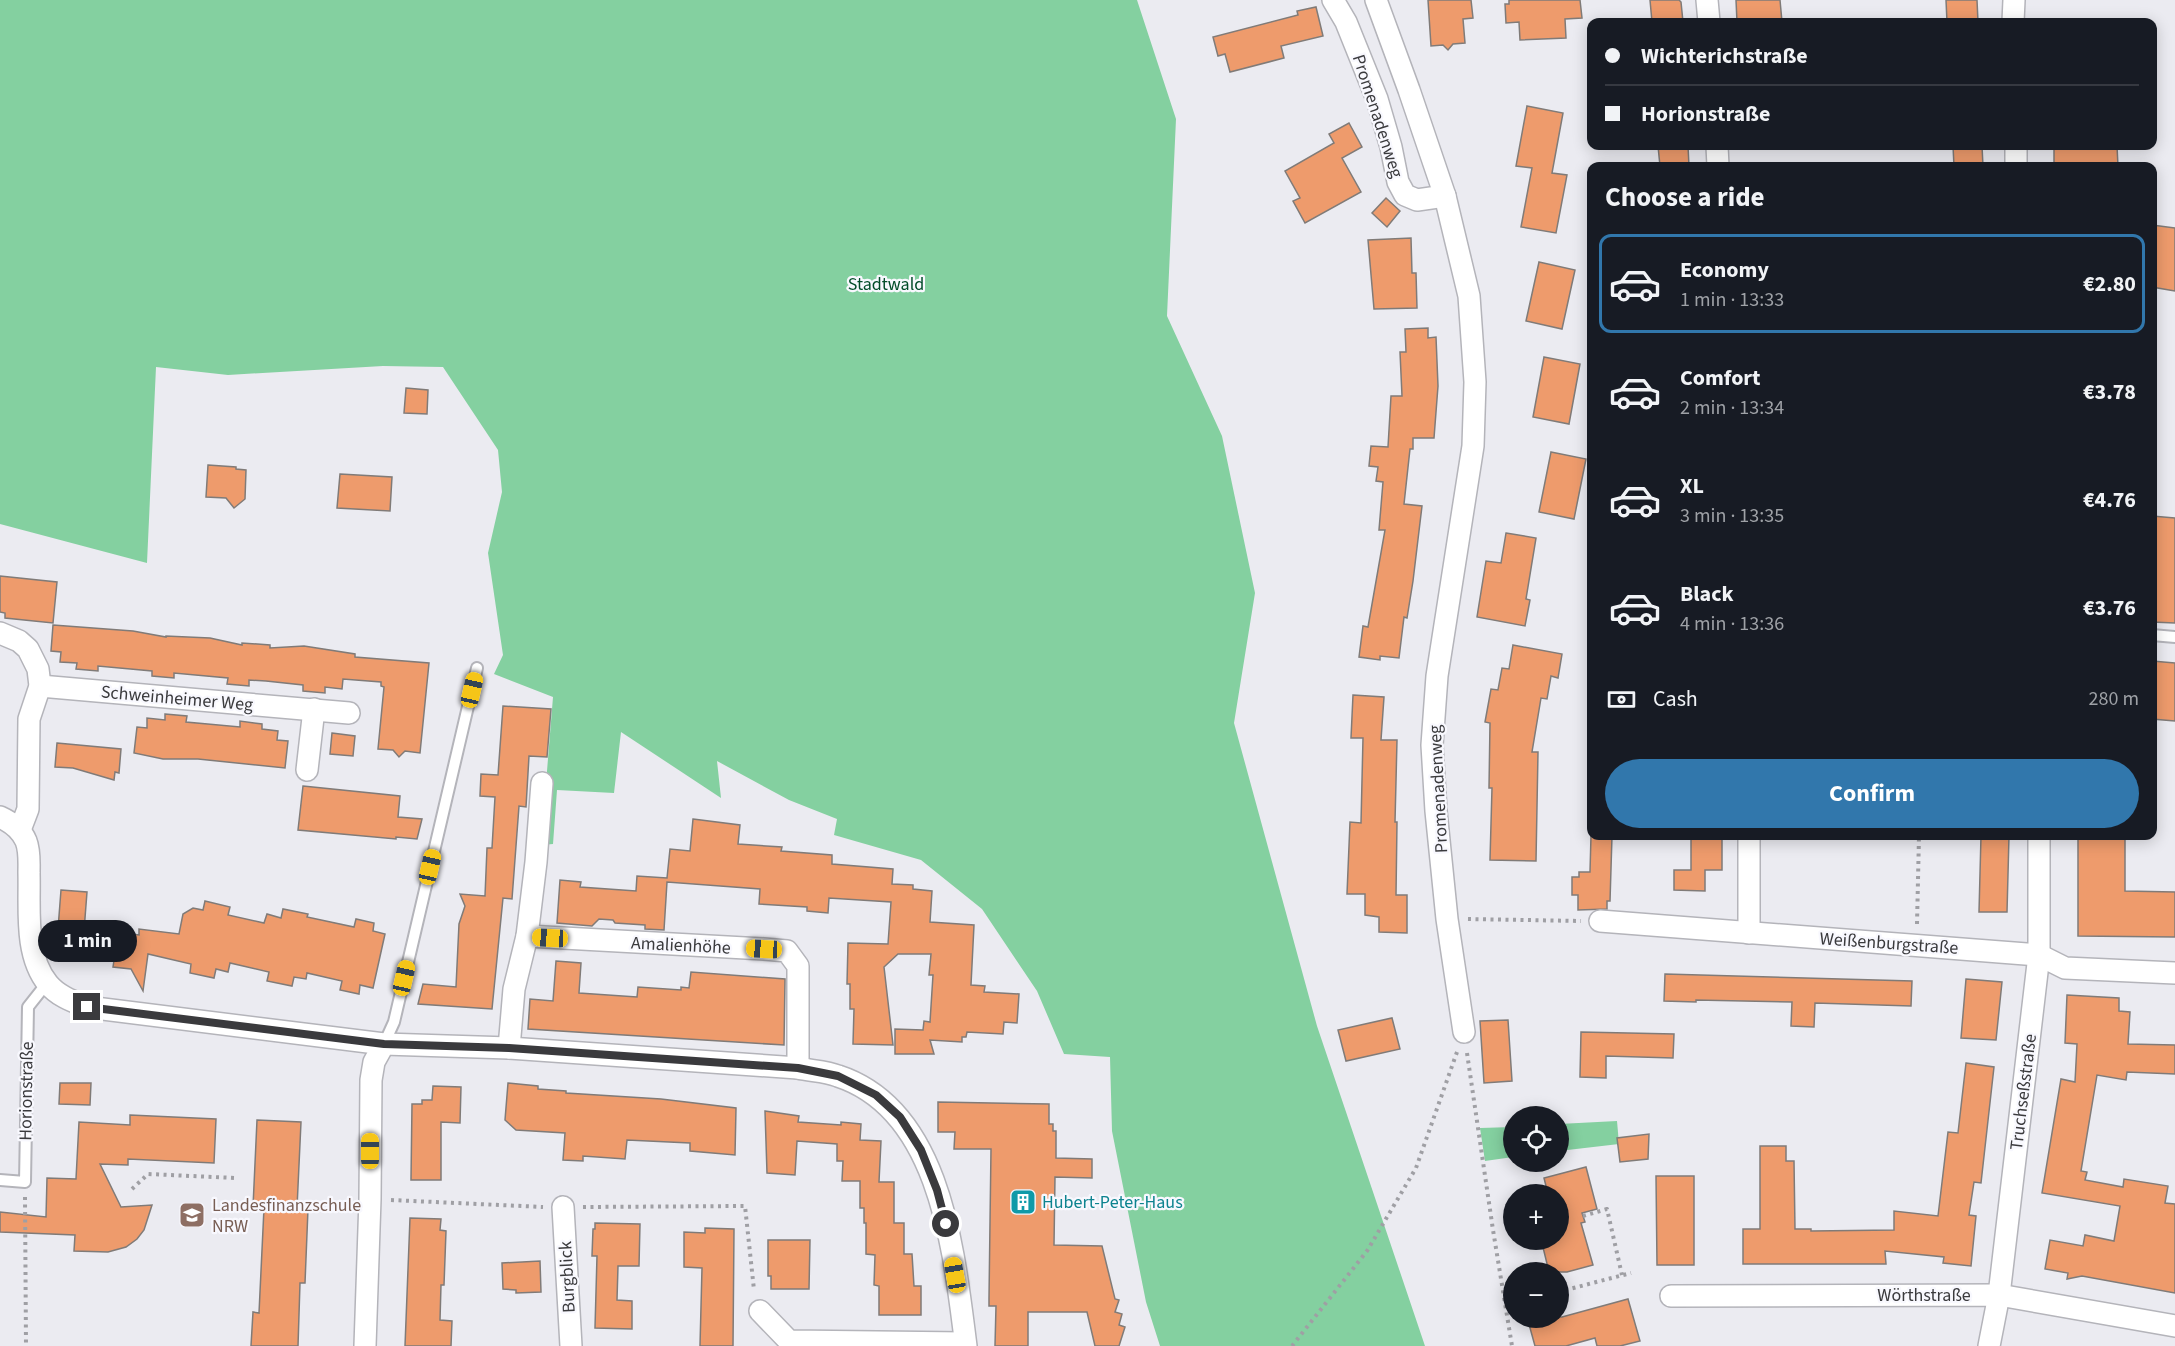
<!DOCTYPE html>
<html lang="en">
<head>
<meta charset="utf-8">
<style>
	:root { --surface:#171b24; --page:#20242c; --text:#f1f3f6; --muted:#9ea1a6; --line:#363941; --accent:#3177ac }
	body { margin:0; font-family:"Source Sans 3",sans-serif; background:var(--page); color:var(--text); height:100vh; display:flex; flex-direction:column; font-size:22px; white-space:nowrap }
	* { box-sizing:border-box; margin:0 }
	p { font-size:20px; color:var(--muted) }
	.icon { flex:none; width:33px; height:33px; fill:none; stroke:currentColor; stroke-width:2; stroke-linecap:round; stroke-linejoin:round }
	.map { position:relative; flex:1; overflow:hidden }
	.panel { position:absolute; left:1587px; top:162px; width:570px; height:678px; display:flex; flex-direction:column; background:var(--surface); border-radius:12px; box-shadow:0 3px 15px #0003 }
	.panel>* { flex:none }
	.hud { position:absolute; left:1587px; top:18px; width:570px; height:132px; border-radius:12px; box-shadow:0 3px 15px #0003; display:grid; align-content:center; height:132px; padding:0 18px; background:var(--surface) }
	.buttons { position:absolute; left:1503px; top:1106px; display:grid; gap:12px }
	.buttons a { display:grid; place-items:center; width:66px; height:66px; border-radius:50%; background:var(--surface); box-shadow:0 3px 15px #0003; font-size:30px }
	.end { position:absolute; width:27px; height:27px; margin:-14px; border:8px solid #3a3a3d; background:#fff; box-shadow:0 0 0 3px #fff }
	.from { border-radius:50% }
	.bubble { position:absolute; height:42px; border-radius:21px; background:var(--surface); box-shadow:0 3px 15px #0003; font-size:20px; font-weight:700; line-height:42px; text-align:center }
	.car { position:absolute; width:18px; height:36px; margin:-18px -9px; border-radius:8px; box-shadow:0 0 4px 2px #0007; background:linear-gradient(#f5c518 24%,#345 0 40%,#f5c518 0 76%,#345 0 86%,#f5c518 0) }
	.hud b { display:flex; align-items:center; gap:21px; height:57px; font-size:22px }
	.hud b+b { border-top:2px solid var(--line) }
	.hud i { width:15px; height:15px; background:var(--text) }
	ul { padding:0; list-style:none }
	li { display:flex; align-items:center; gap:18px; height:99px; margin:0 12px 9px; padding:0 6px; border:3px solid transparent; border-radius:12px }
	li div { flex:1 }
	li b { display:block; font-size:22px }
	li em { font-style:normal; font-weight:700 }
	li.on { border-color:var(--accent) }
	li>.icon { width:54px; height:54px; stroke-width:1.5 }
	h2 { padding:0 18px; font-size:27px; line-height:72px }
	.pay { display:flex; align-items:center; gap:15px; height:66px; padding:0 18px; font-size:22px }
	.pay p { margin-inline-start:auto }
	.action { display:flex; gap:12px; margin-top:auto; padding:12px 18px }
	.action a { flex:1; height:69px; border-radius:36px; background:var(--accent); color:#fff; font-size:24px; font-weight:700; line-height:69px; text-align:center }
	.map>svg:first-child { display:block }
	.green { fill:#84d0a0 }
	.building { fill:#ee9b6c; stroke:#807b78; stroke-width:1.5 }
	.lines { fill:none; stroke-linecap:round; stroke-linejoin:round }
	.lane-casing { stroke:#b4b4ba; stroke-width:14 }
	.street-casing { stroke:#b4b4ba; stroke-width:24 }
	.path { stroke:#9f9fa4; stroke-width:4; stroke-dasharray:3 4.5; stroke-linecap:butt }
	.lane { stroke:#fff; stroke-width:10 }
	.street { stroke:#fff; stroke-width:21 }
	.route { stroke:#3a3a3d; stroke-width:8 }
	.labels { text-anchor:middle; stroke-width:4.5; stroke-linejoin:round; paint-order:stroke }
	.street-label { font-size:18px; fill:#3a3a3d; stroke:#f8f8fe }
	.park-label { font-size:18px; fill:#024c29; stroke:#f8f8fe }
	.culture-label { font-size:18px; fill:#0d838f; stroke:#f8f8fe; text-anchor:start }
	.education-label { font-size:18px; fill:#785e54; stroke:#f8f8fe; text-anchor:start }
</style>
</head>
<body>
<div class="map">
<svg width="2175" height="1346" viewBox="0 0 2175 1346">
	<rect width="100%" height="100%" fill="#ebebf1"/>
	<!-- green -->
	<g class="green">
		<polygon points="0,0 1137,0 1176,119 1167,316 1222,436 1255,593 1234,723 1317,1026 1425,1346 1160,1346 1146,1302 1112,1131 1110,1057 1064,1054 1037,991 982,909 921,860 834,835 837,819 789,800 717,761 721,798 621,732 614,793 557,790 553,844 541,845 553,697 494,674 503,655 488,553 502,492 498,450 443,367 383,366 228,375 156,367 147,563 0,524"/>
		<polygon points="1617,1121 1619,1144 1559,1151 1559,1124"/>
		<polygon points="1513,1127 1513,1157 1485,1161 1480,1128"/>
	</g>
	<!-- building -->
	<g class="building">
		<polygon points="1428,0 1471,0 1473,18 1463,19 1465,43 1453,44 1448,50 1443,45 1431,46"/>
		<polygon points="1509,0 1580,0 1582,18 1565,19 1566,38 1520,40 1519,22 1506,23 1505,4 1509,4"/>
		<polygon points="1650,0 1679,0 1681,2 1683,22 1652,22"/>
		<polygon points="1736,0 1780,0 1782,22 1737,22"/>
		<polygon points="1946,0 1977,0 1978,22 1947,22"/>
		<polygon points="1316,7 1323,36 1281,46 1284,58 1230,72 1225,54 1218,56 1213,37 1298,15 1297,11"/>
		<polygon points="1527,106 1563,113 1552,173 1567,175 1556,233 1521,227 1532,168 1516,166"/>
		<polygon points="1349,123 1362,147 1342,158 1361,192 1305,223 1293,201 1300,198 1285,171 1334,143 1329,134"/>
		<polygon points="1658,146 1688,146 1689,166 1660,166"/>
		<polygon points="1953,146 1982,146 1983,166 1954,166"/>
		<polygon points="2054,146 2117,146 2118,166 2054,166"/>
		<polygon points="1386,198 1400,211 1387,227 1372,213"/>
		<polygon points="2152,225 2175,228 2175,291 2152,287"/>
		<polygon points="1411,238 1412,273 1416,273 1417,308 1374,309 1368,240"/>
		<polygon points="1539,262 1575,270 1562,329 1526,321"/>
		<polygon points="1428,328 1428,338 1436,337 1438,386 1434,438 1413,438 1413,449 1410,449 1404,504 1422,506 1413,581 1407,618 1404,617 1399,658 1380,656 1380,660 1359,657 1363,626 1368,627 1385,530 1379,530 1383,482 1376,481 1378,467 1369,466 1371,446 1388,447 1391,396 1402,396 1400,352 1406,352 1405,329"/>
		<polygon points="1544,357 1580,364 1569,424 1533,417"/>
		<polygon points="406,388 428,390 427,414 404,413"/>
		<polygon points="1551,452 1586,459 1574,519 1539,512"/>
		<polygon points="208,465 236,467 236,469 246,470 245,499 234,508 226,498 206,497"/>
		<polygon points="340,474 392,477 390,511 337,508"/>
		<polygon points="2152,516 2175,518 2175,623 2152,622"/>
		<polygon points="1506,533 1536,538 1526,599 1530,600 1525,626 1477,617 1486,561 1501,563"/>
		<polygon points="0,576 57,582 53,623 5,618 5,613 0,612"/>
		<polygon points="53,625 133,631 166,637 166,636 210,638 242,645 242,643 270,645 270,648 304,646 355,654 355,657 429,663 420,753 405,751 399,757 393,750 378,749 384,687 381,686 381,682 343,679 342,689 325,687 325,693 303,691 303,685 266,681 249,680 249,686 227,684 228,678 174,673 174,678 152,676 152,671 98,666 98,671 76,669 77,663 60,662 61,652 51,651"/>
		<polygon points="1513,645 1562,654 1558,678 1551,676 1547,699 1541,698 1532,752 1538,752 1536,861 1490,860 1492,788 1489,788 1490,723 1485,722 1491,689 1498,690 1502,668 1509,669"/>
		<polygon points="2152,661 2175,663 2175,721 2152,719"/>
		<polygon points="1353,695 1384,697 1381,740 1397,740 1395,822 1397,822 1396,895 1407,895 1407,933 1379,932 1379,917 1365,915 1365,894 1347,894 1350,822 1361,823 1363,738 1351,738"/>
		<polygon points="503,706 551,709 547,757 529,756 526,807 519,806 512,899 503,898 492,1009 418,1004 423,984 456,987 459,924 465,906 460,894 485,896 487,848 492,848 495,797 480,796 481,774 498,775"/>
		<polygon points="165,714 187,716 186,722 240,727 240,721 262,724 262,729 278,731 277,740 288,741 285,768 198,759 163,759 134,753 137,727 147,728 147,718 165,720"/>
		<polygon points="332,733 355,736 353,756 330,754"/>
		<polygon points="57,743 121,749 119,773 115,772 114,780 73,768 55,767"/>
		<polygon points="303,786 400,796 398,817 422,819 417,839 396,837 396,839 298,830"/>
		<polygon points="693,819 740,825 738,844 782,847 781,851 832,855 832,864 893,869 892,884 913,885 913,889 932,891 930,922 974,925 971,985 985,986 984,992 1019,994 1017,1023 1004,1022 1003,1034 967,1032 966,1037 962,1037 962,1042 930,1040 934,1054 895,1054 895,1029 923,1030 924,1021 930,1022 933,975 929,975 931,954 898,954 884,967 893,1045 853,1044 854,1009 850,1009 850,984 847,984 848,943 888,944 891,902 829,898 828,913 807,911 807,907 759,904 760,889 667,882 664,930 645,929 645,925 615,923 613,920 599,919 592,926 557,923 560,880 581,882 580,887 636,891 637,876 667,878 670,849 690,851"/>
		<polygon points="1591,836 1612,836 1610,901 1607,901 1607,909 1578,910 1578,895 1572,895 1572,877 1579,877 1579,872 1590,872"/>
		<polygon points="1691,836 1722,836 1722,870 1705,870 1705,891 1674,890 1674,870 1691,870"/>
		<polygon points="1981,836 2009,836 2007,912 1979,912"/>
		<polygon points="2078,836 2125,836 2125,891 2175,892 2175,937 2078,936"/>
		<polygon points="61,890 87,892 83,944 80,943 79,955 62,954 63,942 57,942"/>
		<polygon points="205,901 230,907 228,915 264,923 267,914 281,918 283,909 308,914 307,917 354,927 356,919 374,923 373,931 385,934 373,988 360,985 359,994 340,990 342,981 307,973 306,979 294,977 292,986 267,981 269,972 230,963 228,972 216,969 214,978 190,973 191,964 148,954 143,991 131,969 113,967 116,947 97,942 99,930 139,935 139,929 179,934 183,914 193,908 203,910"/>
		<polygon points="556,961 581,963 579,993 637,997 638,987 681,990 681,987 689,988 691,972 785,979 784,1045 528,1029 530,999 553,1001"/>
		<polygon points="1665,974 1912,981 1911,1006 1815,1003 1814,1027 1791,1026 1792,1002 1696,1000 1696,1002 1664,1001"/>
		<polygon points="1966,979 2002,982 1996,1040 1961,1038"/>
		<polygon points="2067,995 2119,998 2119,1011 2130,1012 2128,1044 2175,1045 2175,1074 2127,1072 2126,1080 2097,1075 2081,1171 2087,1172 2085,1180 2123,1187 2124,1179 2168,1186 2165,1203 2175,1204 2175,1293 2082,1276 2067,1279 2068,1273 2045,1269 2050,1240 2083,1246 2085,1235 2114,1241 2120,1206 2042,1193 2061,1079 2075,1082 2077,1044 2065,1043"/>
		<polygon points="1392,1018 1400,1049 1346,1061 1338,1030"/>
		<polygon points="1508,1020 1512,1081 1484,1083 1480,1021"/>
		<polygon points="1581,1032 1674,1034 1673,1058 1606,1056 1606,1078 1580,1077"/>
		<polygon points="1966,1063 1994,1067 1981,1183 1974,1182 1969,1215 1976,1216 1971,1266 1943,1263 1944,1257 1885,1251 1886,1264 1743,1264 1743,1229 1760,1229 1760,1146 1786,1146 1786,1161 1794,1161 1795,1229 1811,1229 1811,1231 1894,1230 1894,1211 1938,1216 1948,1132 1958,1133"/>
		<polygon points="60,1083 91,1083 90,1105 59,1104"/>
		<polygon points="508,1083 538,1086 538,1089 566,1091 566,1093 661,1099 736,1108 735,1155 690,1151 690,1143 627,1140 625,1159 583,1156 583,1161 563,1160 565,1133 516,1130 505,1120"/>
		<polygon points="433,1086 461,1087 460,1123 441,1122 441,1180 411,1180 412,1104 422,1104 422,1100 432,1100"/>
		<polygon points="938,1102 1049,1104 1049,1124 1053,1124 1053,1131 1056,1131 1056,1158 1092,1159 1092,1178 1055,1177 1054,1245 1102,1246 1115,1299 1119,1300 1115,1312 1122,1314 1119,1325 1125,1327 1119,1346 1095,1346 1087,1312 1028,1312 1028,1346 995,1346 996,1306 989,1306 989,1298 991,1149 954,1149 955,1132 938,1132"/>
		<polygon points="765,1111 799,1116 798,1122 841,1125 841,1122 861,1124 860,1140 881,1141 879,1182 894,1182 894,1223 904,1223 904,1254 912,1254 914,1286 921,1286 921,1315 879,1315 879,1286 874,1285 875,1255 866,1254 866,1223 864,1223 864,1208 860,1208 860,1181 842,1181 843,1161 837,1161 837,1144 797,1141 795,1175 767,1173"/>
		<polygon points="130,1115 216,1119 214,1163 128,1159 128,1165 100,1164 121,1207 152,1205 144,1230 137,1239 126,1247 108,1252 74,1251 75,1235 0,1232 0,1212 46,1217 47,1178 76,1179 79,1122 130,1125"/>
		<polygon points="257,1120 301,1122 297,1208 308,1209 305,1283 300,1283 298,1346 251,1346 253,1312 259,1313 264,1208 253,1207"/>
		<polygon points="1649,1134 1648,1159 1620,1162 1617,1138"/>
		<polygon points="1586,1167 1597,1209 1582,1213 1585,1222 1581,1223 1593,1265 1567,1272 1549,1272 1541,1239 1558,1239 1558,1194 1548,1194 1544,1178"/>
		<polygon points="1656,1176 1694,1176 1694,1265 1657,1265"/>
		<polygon points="410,1218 441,1219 440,1230 446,1231 444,1285 441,1285 440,1320 452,1321 451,1346 405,1346"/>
		<polygon points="595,1223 640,1224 639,1266 618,1266 617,1300 632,1301 632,1329 595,1328 597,1256 592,1256 593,1229 595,1229"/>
		<polygon points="705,1228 734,1229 733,1346 700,1346 702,1268 684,1267 684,1232 705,1233"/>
		<polygon points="768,1240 810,1240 809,1289 771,1289 771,1276 768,1276"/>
		<polygon points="540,1261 541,1292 516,1293 516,1290 503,1289 502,1263"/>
		<polygon points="1628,1299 1640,1341 1620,1346 1597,1346 1595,1338 1566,1346 1535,1346 1527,1317 1562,1317"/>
	</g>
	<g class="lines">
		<!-- lane casing -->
		<g class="lane-casing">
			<g id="lane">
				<polyline points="2152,635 2175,637"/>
				<polyline points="384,1044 394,1022 477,668"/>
				<polyline points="0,1180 25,1182 28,1007 47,983"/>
			</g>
		</g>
		<!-- street casing -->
		<g class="street-casing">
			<g id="street">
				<polyline points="1333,0 1346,22 1377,99 1391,147 1398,182 1405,195 1417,200 1445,196"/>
				<polyline points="1376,0 1409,90 1445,196 1469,296 1475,382 1473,446 1437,676 1432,745 1436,811 1447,919 1464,1032"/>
				<polyline points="1707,0 1709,22"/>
				<polyline points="2013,22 2014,0"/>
				<polyline points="1717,146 1718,166"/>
				<polyline points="2016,146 2016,166"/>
				<polyline points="0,633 19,641 28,649 38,669 40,686 29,719 28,809 20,830"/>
				<polyline points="40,686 349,713"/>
				<polyline points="307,770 314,709"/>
				<path d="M0,817C11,822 21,829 26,841C30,851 29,862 29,873C30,908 24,955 48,984C58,996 72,1001 87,1007L384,1044L509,1048L798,1068C811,1071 826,1071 838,1076C942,1110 954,1254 966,1346"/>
				<polyline points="1749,836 1749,933"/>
				<polyline points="1600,921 2039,955 2065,968 2175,973"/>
				<polyline points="527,936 536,862 542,783"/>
				<polyline points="509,1048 514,989 527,936 764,949 787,951 798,966 798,1068"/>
				<polyline points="563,1207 571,1346"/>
				<polyline points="1671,1296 1999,1295 2175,1326"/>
				<polyline points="760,1311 789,1341 965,1343"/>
				<polyline points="365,1346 370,1199 371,1080 374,1062 384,1044"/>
				<polyline points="1989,1346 1999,1295 2039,955 2039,836"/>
			</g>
		</g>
		<!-- path -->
		<g class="path">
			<polyline points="1468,919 1581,921"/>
			<polyline points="1917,924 1919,836"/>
			<polyline points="1467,1053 1493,1230 1512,1346"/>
			<polyline points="132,1189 148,1174 235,1178"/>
			<polyline points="25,1197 26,1346"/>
			<polyline points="391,1200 543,1207"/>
			<polyline points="583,1207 745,1206 754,1290"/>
			<polyline points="1583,1216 1607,1209 1622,1275"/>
			<polyline points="1558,1292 1631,1273"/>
			<polyline points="1292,1346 1367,1251 1416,1168 1457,1052"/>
		</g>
		<!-- lane -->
		<use href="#lane" class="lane"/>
		<!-- street -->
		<use href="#street" class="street"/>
	</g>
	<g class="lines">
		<!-- route -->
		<polyline class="route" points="87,1007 384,1044 509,1048 753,1065 798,1068 838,1076 876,1095 900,1117 921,1150 937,1190 946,1224"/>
	</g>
	<!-- icons -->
	<defs>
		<g id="building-square" transform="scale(1.35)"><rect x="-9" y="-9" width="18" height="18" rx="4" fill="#0f9aa8" stroke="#f8f8fe"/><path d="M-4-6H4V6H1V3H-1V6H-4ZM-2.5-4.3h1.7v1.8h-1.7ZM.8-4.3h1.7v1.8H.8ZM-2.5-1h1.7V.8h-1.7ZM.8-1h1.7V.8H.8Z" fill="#fff"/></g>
		<g id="university-square" transform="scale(1.35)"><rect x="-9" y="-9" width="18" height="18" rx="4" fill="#8d6e63" stroke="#f8f8fe"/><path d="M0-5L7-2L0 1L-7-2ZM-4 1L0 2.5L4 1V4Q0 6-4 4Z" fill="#fff"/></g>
	</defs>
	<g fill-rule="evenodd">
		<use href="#building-square" x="1023" y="1202"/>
		<use href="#university-square" x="192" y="1215"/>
	</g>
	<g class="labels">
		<!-- street labels -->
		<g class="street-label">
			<text transform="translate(1378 116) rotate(72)" y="6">Promenadenweg</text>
			<text transform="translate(177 698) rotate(5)" y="6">Schweinheimer Weg</text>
			<text transform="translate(1438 789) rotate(-93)" y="6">Promenadenweg</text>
			<text transform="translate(1889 943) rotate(4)" y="6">Weißenburgstraße</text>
			<text transform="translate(681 945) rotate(3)" y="6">Amalienhöhe</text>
			<text transform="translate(26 1091) rotate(-89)" y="6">Horionstraße</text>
			<text transform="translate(2023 1092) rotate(-83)" y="6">Truchseßstraße</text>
			<text transform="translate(567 1277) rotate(-93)" y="6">Burgblick</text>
			<text x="1924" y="1301">Wörthstraße</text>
		</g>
		<!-- park labels -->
		<g class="park-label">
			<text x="886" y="290">Stadtwald</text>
		</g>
		<!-- culture labels -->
		<g class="culture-label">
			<text x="1042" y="1208">Hubert-Peter-Haus</text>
		</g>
		<!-- education labels -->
		<g class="education-label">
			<text x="212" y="1211">Landesfinanzschule<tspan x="212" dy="21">NRW</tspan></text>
		</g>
	</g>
</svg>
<div class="buttons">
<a><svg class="icon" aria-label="locate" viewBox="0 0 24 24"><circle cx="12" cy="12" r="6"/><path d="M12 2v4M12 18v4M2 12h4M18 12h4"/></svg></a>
<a>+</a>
<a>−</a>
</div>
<i class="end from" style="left:946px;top:1224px"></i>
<i class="end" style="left:87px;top:1007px"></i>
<div class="bubble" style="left:38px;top:920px;width:99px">1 min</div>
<i class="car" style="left:472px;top:690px;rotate:13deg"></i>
<i class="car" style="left:430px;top:867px;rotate:13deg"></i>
<i class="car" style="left:550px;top:938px;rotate:273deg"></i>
<i class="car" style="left:764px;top:949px;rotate:273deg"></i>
<i class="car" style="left:404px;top:978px;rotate:13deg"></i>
<i class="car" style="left:370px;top:1151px;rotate:0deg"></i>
<i class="car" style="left:955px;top:1275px;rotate:350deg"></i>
<div class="hud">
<b><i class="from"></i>Wichterichstraße</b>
<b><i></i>Horionstraße</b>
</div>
<section class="panel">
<h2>Choose a ride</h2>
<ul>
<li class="on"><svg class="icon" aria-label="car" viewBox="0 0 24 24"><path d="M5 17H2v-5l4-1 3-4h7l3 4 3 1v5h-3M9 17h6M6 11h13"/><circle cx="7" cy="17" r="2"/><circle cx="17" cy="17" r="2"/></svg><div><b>Economy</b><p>1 min · 13:33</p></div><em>€2.80</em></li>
<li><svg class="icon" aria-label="car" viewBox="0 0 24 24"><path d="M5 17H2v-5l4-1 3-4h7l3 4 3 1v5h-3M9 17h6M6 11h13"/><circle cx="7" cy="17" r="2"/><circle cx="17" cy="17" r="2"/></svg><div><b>Comfort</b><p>2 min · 13:34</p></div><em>€3.78</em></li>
<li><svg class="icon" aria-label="car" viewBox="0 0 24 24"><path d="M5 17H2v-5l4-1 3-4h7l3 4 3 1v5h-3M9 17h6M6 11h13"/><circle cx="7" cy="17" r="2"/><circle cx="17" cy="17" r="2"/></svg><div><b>XL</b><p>3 min · 13:35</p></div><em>€4.76</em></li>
<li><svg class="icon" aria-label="car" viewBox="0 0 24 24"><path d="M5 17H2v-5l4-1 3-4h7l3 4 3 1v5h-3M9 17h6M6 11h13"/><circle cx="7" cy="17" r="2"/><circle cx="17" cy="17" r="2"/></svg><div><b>Black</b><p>4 min · 13:36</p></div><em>€3.76</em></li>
</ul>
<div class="pay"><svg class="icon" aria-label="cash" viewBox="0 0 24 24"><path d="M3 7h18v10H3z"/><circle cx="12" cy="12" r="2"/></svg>Cash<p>280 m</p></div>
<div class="action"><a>Confirm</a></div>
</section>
</div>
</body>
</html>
